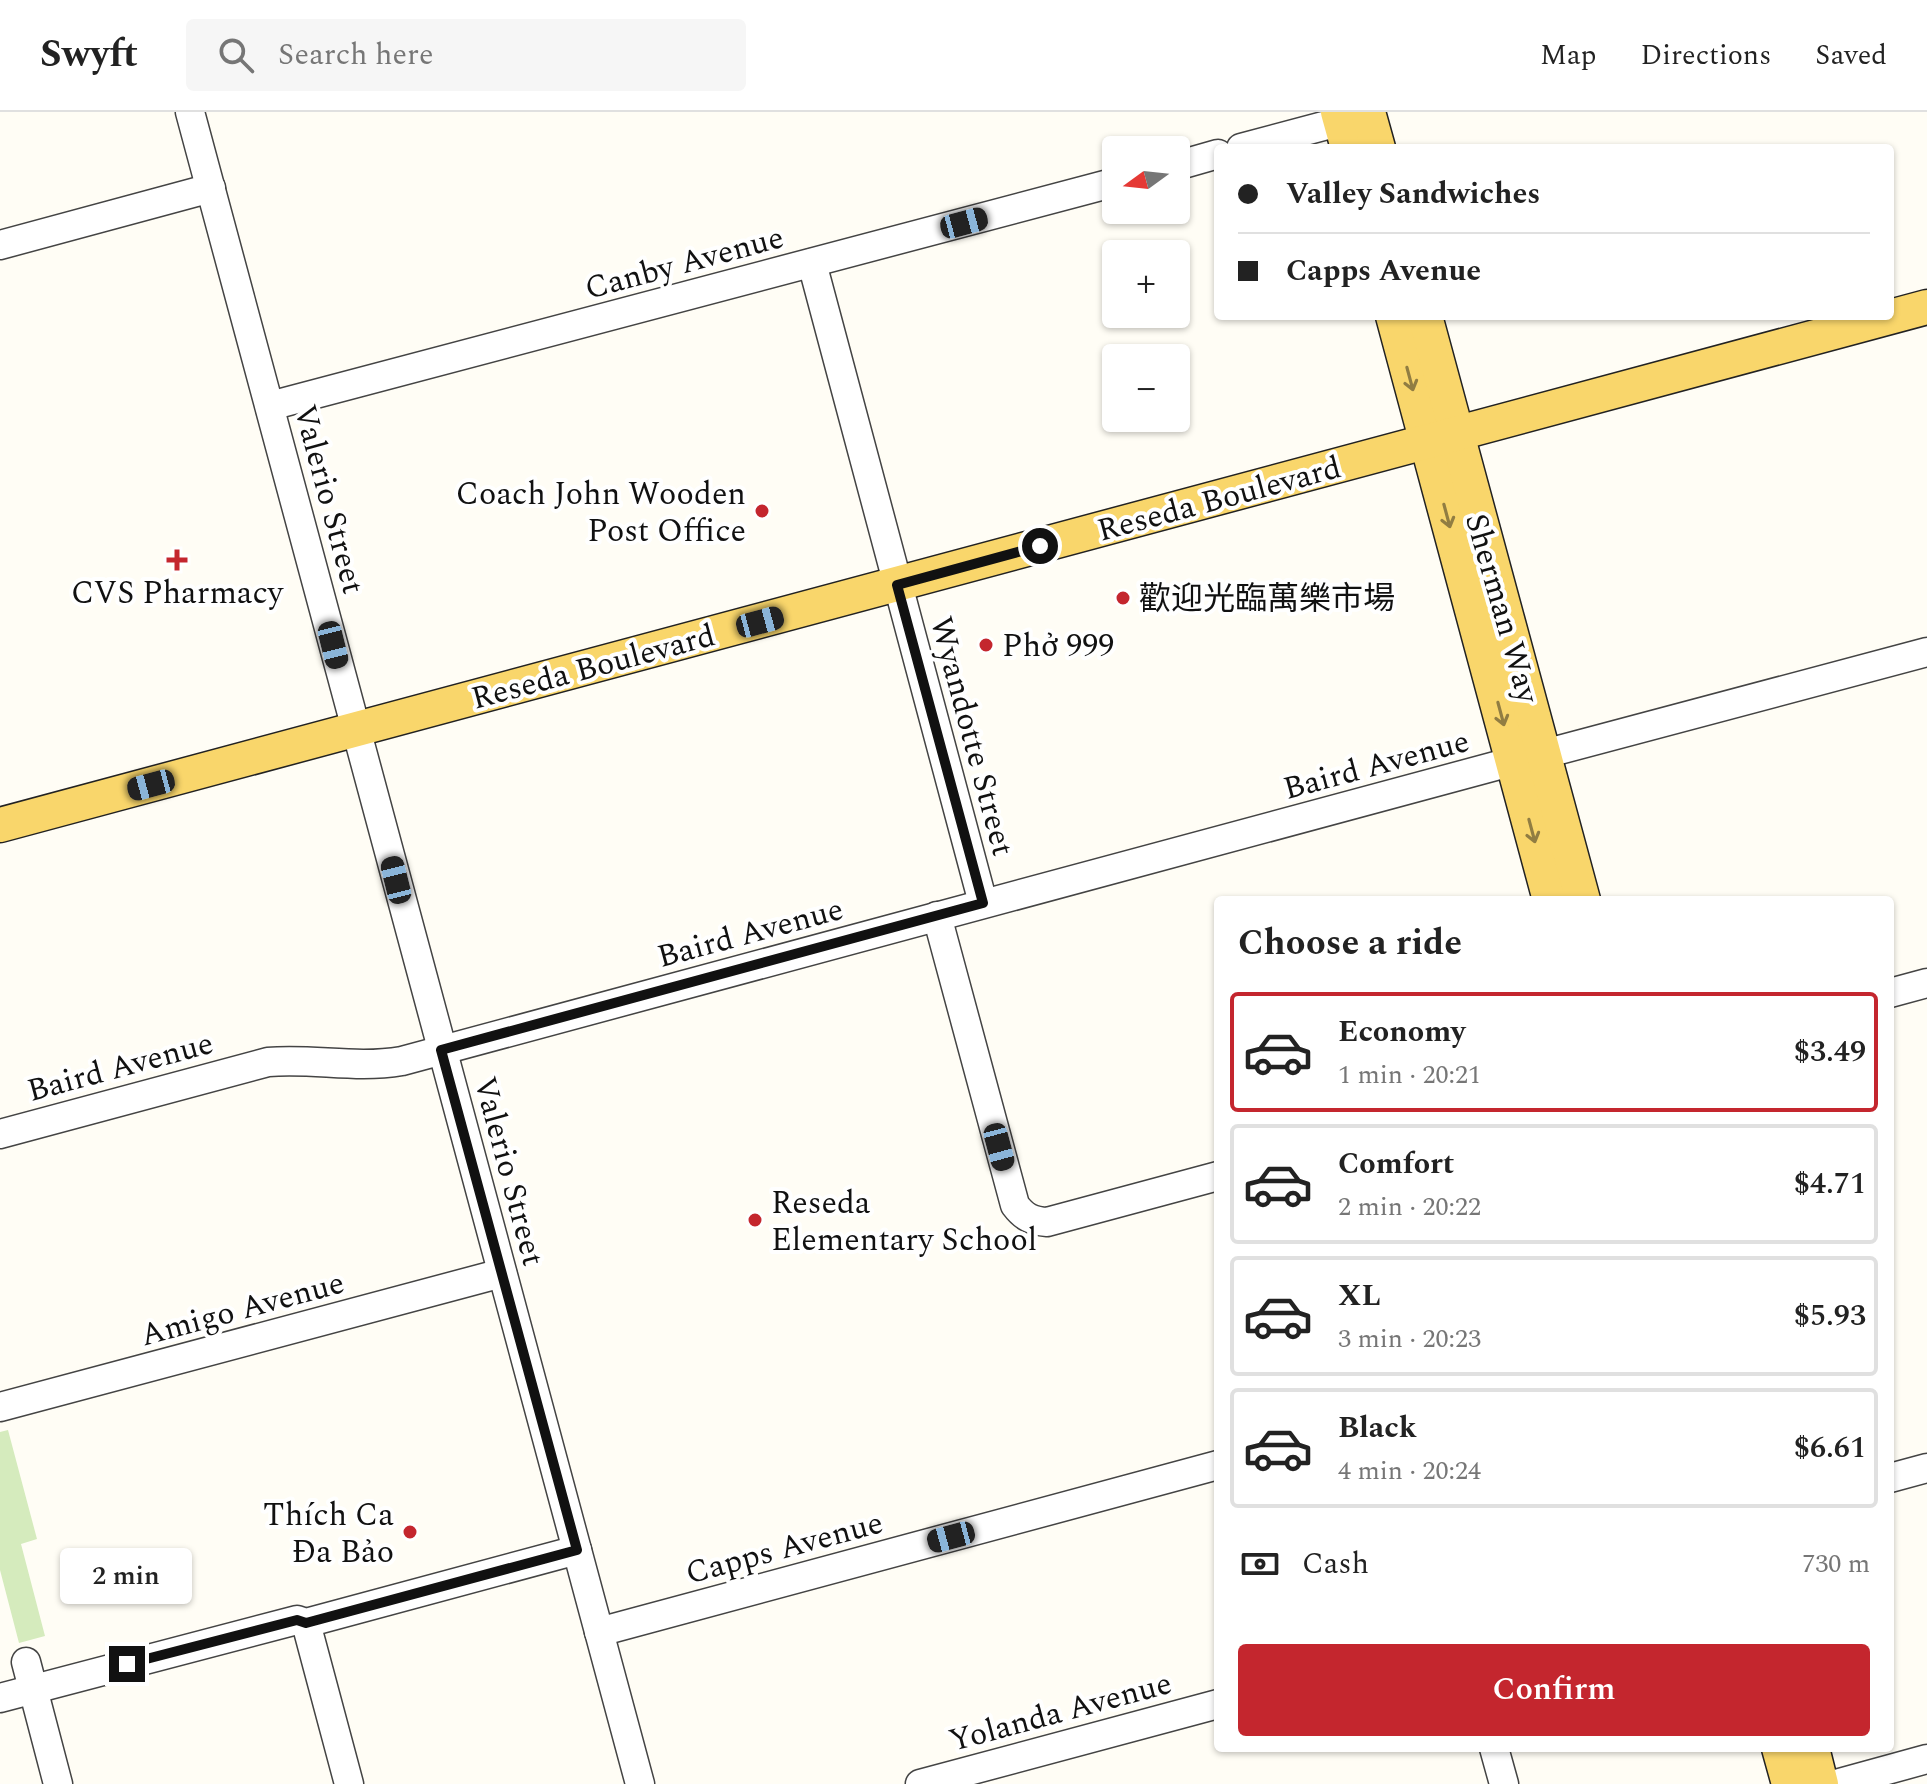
<!DOCTYPE html>
<html lang="en">
<head>
<meta charset="utf-8">
<style>
	:root { --surface:#fff; --page:#f6f6f6; --text:#222; --muted:#767676; --line:#e0e0e0; --accent:#c4262e }
	body { margin:0; font-family:Spectral,"Noto Sans SC",serif; background:var(--page); color:var(--text); height:100vh; display:flex; flex-direction:column; font-size:30px; white-space:nowrap }
	* { box-sizing:border-box; margin:0 }
	p { font-size:26px; color:var(--muted) }
	.icon { flex:none; width:44px; height:44px; fill:none; stroke:currentColor; stroke-width:2; stroke-linecap:round; stroke-linejoin:round }
	.map { position:relative; flex:1; overflow:hidden }
	.details { position:absolute; left:1214px; top:784px; width:680px; height:856px; display:flex; flex-direction:column; background:var(--surface); border-radius:8px; box-shadow:0 2px 6px #0004 }
	.details>* { flex:none }
	.banner { position:absolute; left:1214px; top:32px; width:680px; height:176px; border-radius:8px; box-shadow:0 2px 6px #0004; display:grid; align-content:center; height:176px; padding:0 24px; background:var(--surface) }
	.needle { width:52px; rotate:255deg }
	.buttons { position:absolute; left:1102px; top:24px; display:grid; gap:16px }
	.buttons a { display:grid; place-items:center; width:88px; height:88px; border-radius:8px; background:var(--surface); box-shadow:0 2px 6px #0004; font-size:40px }
	.end { position:absolute; width:36px; height:36px; margin:-18px; border:10px solid #111; background:#fff; box-shadow:0 0 0 4px #fff }
	.from { border-radius:50% }
	.bubble { position:absolute; height:56px; border-radius:8px; background:var(--surface); box-shadow:0 2px 6px #0004; font-size:26px; font-weight:600; line-height:56px; text-align:center }
	.car { position:absolute; width:24px; height:48px; margin:-24px -12px; border-radius:10px; box-shadow:0 0 6px 2px #0007; background:linear-gradient(#222 24%,#8ab4d8 0 40%,#222 0 76%,#8ab4d8 0 86%,#222 0) }
	.banner b { display:flex; align-items:center; gap:28px; height:76px; font-size:30px }
	.banner b+b { border-top:2px solid var(--line) }
	.banner i { width:20px; height:20px; background:var(--text) }
	ul { padding:0; list-style:none }
	li { display:flex; align-items:center; gap:24px; height:120px; margin:0 16px 12px; padding:0 8px; border:4px solid var(--line); border-radius:8px }
	li div { flex:1 }
	li b { display:block; font-size:30px }
	li em { font-style:normal; font-weight:600 }
	li.current { border-color:var(--accent) }
	li>.icon { width:72px; height:72px; stroke-width:1.5 }
	h2 { padding:0 24px; font-size:36px; line-height:96px }
	.pay { display:flex; align-items:center; gap:20px; height:88px; padding:0 24px; font-size:30px }
	.pay p { margin-inline-start:auto }
	.primary-button { display:flex; gap:16px; margin-top:auto; padding:16px 24px }
	.primary-button a { flex:1; height:92px; border-radius:8px; background:var(--accent); color:#fff; font-size:32px; font-weight:600; line-height:92px; text-align:center }
	header { display:flex; align-items:center; gap:48px; box-sizing:border-box; height:112px; padding:0 40px; background:var(--surface); border-bottom:2px solid var(--line) }
	header strong { font-size:38px }
	nav { display:flex; gap:44px; margin-inline-start:auto; font-size:28px }
	.search { width:560px; height:72px; background:var(--page); display:flex; align-items:center; gap:20px; box-sizing:border-box; padding:0 28px; border-radius:8px; color:var(--muted); font-size:30px }
	.map>svg:first-child { display:block }
	.green { fill:#d5ebbd }
	.lines { fill:none; stroke-linecap:round; stroke-linejoin:round }
	.minor-casing { stroke:#444; stroke-width:31 }
	.major-casing { stroke:#222; stroke-width:37 }
	.minor { stroke:#fff; stroke-width:28 }
	.major { stroke:#f9d66b; stroke-width:34 }
	.oneway { stroke:#917d42 }
	.route { stroke:#111; stroke-width:10 }
	.poi-dot { fill:#c4262e; stroke:#fff; stroke-width:3 }
	.labels { text-anchor:middle; stroke-width:8; stroke-linejoin:round; paint-order:stroke }
	.street-label { font-size:32px; fill:#111; stroke:#fff }
	.poi-label { font-size:32px; fill:#111; stroke:#fff; text-anchor:start }
</style>
</head>
<body>
<header>
<strong>Swyft</strong>
<div class="search"><svg class="icon" aria-label="search" viewBox="0 0 24 24"><circle cx="10" cy="10" r="6"/><path d="M15 15l6 6"/></svg>Search here</div>
<nav><a>Map</a><a>Directions</a><a>Saved</a></nav>
</header>
<div class="map">
<svg width="1927" height="1672" viewBox="0 0 1927 1672">
	<rect width="100%" height="100%" fill="#fffdf5"/>
	<!-- green -->
	<polygon class="green" points="8,1318 37,1427 21,1432 45,1524 19,1531 0,1458 0,1320"/>
	<g class="lines">
		<!-- minor casing -->
		<g class="minor-casing">
			<g id="minor">
				<polyline points="190,0 640,1672"/>
				<polyline points="1241,36 1361,4"/>
				<polyline points="1176,54 1218,42"/>
				<polyline points="0,133 211,76"/>
				<polyline points="812,151 983,791"/>
				<polyline points="270,294 1116,70"/>
				<polyline points="1544,642 1927,540"/>
				<path d="M937,804L1015,1093C1024,1105 1032,1109 1047,1110L1218,1064"/>
				<polyline points="1890,881 1927,871"/>
				<path d="M0,1022L268,950C315,946 354,957 402,949L1514,649"/>
				<polyline points="0,1295 502,1161"/>
				<polyline points="1890,1366 1927,1356"/>
				<polyline points="306,1511 349,1672"/>
				<polyline points="599,1520 1218,1353"/>
				<polyline points="26,1550 58,1672"/>
				<polyline points="0,1586 297,1508 306,1511 577,1438"/>
				<polyline points="1494,1636 1504,1672"/>
				<polyline points="920,1672 1218,1592"/>
				<polyline points="1836,1672 1927,1647"/>
			</g>
		</g>
		<!-- major casing -->
		<g class="major-casing">
			<g id="major">
				<polyline points="1338,0 1348,36"/>
				<polyline points="1368,0 1378,36"/>
				<polyline points="1393,204 1550,788"/>
				<polyline points="1425,204 1583,788"/>
				<polyline points="0,713 1927,195"/>
				<polyline points="1779,1636 1789,1672"/>
				<polyline points="1812,1636 1821,1672"/>
			</g>
		</g>
		<!-- minor -->
		<use href="#minor" class="minor"/>
		<!-- major -->
		<use href="#major" class="major"/>
	</g>
	<!-- one-way arrows -->
	<defs><path id="oneway-shaft" d="M-6 0H5M1.5-3L5.5 0L1.5 3" fill="none" stroke-width="1.6" stroke-linecap="round" stroke-linejoin="round" transform="scale(2)"/></defs>
	<g class="oneway">
		<use href="#oneway-shaft" transform="translate(1410 267) rotate(75)"/>
		<use href="#oneway-shaft" transform="translate(1447 404) rotate(75)"/>
		<use href="#oneway-shaft" transform="translate(1501 602) rotate(75)"/>
		<use href="#oneway-shaft" transform="translate(1532 719) rotate(75)"/>
	</g>
	<g class="lines">
		<!-- route -->
		<polyline class="route" points="127,1552 297,1508 306,1511 577,1438 441,938 983,791 897,473 1040,434"/>
	</g>
	<!-- markers -->
	<g class="poi-dot">
		<circle cx="762" cy="399" r="8"/>
		<path d="M173 436h8v8h8v8h-8v8h-8v-8h-8v-8h8z"/>
		<circle cx="1123" cy="486" r="8"/>
		<circle cx="986" cy="533" r="8"/>
		<circle cx="755" cy="1108" r="8"/>
		<circle cx="410" cy="1420" r="8"/>
	</g>
	<g class="labels">
		<!-- street labels -->
		<g class="street-label">
			<text transform="translate(684 150) rotate(-15)" y="11">Canby Avenue</text>
			<text transform="translate(1219 386) rotate(-15)" y="11">Reseda Boulevard</text>
			<text transform="translate(330 387) rotate(75)" y="11">Valerio Street</text>
			<text transform="translate(1503 496) rotate(74)" y="11">Sherman Way</text>
			<text transform="translate(593 554) rotate(-15)" y="11">Reseda Boulevard</text>
			<text transform="translate(973 624) rotate(75)" y="11">Wyandotte Street</text>
			<text transform="translate(1376 652) rotate(-15)" y="11">Baird Avenue</text>
			<text transform="translate(750 820) rotate(-15)" y="11">Baird Avenue</text>
			<text transform="translate(120 954) rotate(-15)" y="11">Baird Avenue</text>
			<text transform="translate(510 1059) rotate(75)" y="11">Valerio Street</text>
			<text transform="translate(242 1196) rotate(-15)" y="11">Amigo Avenue</text>
			<text transform="translate(784 1435) rotate(-15)" y="11">Capps Avenue</text>
			<text transform="translate(1060 1599) rotate(-15)" y="11">Yolanda Avenue</text>
		</g>
		<!-- poi labels -->
		<g class="poi-label">
			<text x="746" y="392" text-anchor="end">Coach John Wooden<tspan x="746" dy="37">Post Office</tspan></text>
			<text x="177" y="491" text-anchor="middle">CVS Pharmacy</text>
			<text x="1139" y="497">歡迎光臨萬樂市場</text>
			<text x="1002" y="544">Phở 999</text>
			<text x="771" y="1101">Reseda<tspan x="771" dy="37">Elementary School</tspan></text>
			<text x="394" y="1413" text-anchor="end">Thích Ca<tspan x="394" dy="37">Đa Bảo</tspan></text>
		</g>
	</g>
</svg>
<div class="buttons">
<a><svg class="needle" viewBox="-14 -14 28 28"><path d="M0-13l5 13h-10z" fill="#e53935"/><path d="M0 13l5-13h-10z" fill="#767676"/></svg></a>
<a>+</a>
<a>−</a>
</div>
<i class="end from" style="left:1040px;top:434px"></i>
<i class="end" style="left:127px;top:1552px"></i>
<div class="bubble" style="left:60px;top:1436px;width:132px">2 min</div>
<i class="car" style="left:964px;top:111px;rotate:75deg"></i>
<i class="car" style="left:760px;top:510px;rotate:75deg"></i>
<i class="car" style="left:333px;top:533px;rotate:166deg"></i>
<i class="car" style="left:151px;top:673px;rotate:255deg"></i>
<i class="car" style="left:396px;top:768px;rotate:346deg"></i>
<i class="car" style="left:999px;top:1035px;rotate:165deg"></i>
<i class="car" style="left:951px;top:1425px;rotate:255deg"></i>
<div class="banner">
<b><i class="from"></i>Valley Sandwiches</b>
<b><i></i>Capps Avenue</b>
</div>
<section class="details">
<h2>Choose a ride</h2>
<ul>
<li class="current"><svg class="icon" aria-label="car" viewBox="0 0 24 24"><path d="M5 17H2v-5l4-1 3-4h7l3 4 3 1v5h-3M9 17h6M6 11h13"/><circle cx="7" cy="17" r="2"/><circle cx="17" cy="17" r="2"/></svg><div><b>Economy</b><p>1 min · 20:21</p></div><em>$3.49</em></li>
<li><svg class="icon" aria-label="car" viewBox="0 0 24 24"><path d="M5 17H2v-5l4-1 3-4h7l3 4 3 1v5h-3M9 17h6M6 11h13"/><circle cx="7" cy="17" r="2"/><circle cx="17" cy="17" r="2"/></svg><div><b>Comfort</b><p>2 min · 20:22</p></div><em>$4.71</em></li>
<li><svg class="icon" aria-label="car" viewBox="0 0 24 24"><path d="M5 17H2v-5l4-1 3-4h7l3 4 3 1v5h-3M9 17h6M6 11h13"/><circle cx="7" cy="17" r="2"/><circle cx="17" cy="17" r="2"/></svg><div><b>XL</b><p>3 min · 20:23</p></div><em>$5.93</em></li>
<li><svg class="icon" aria-label="car" viewBox="0 0 24 24"><path d="M5 17H2v-5l4-1 3-4h7l3 4 3 1v5h-3M9 17h6M6 11h13"/><circle cx="7" cy="17" r="2"/><circle cx="17" cy="17" r="2"/></svg><div><b>Black</b><p>4 min · 20:24</p></div><em>$6.61</em></li>
</ul>
<div class="pay"><svg class="icon" aria-label="cash" viewBox="0 0 24 24"><path d="M3 7h18v10H3z"/><circle cx="12" cy="12" r="2"/></svg>Cash<p>730 m</p></div>
<div class="primary-button"><a>Confirm</a></div>
</section>
</div>
</body>
</html>
